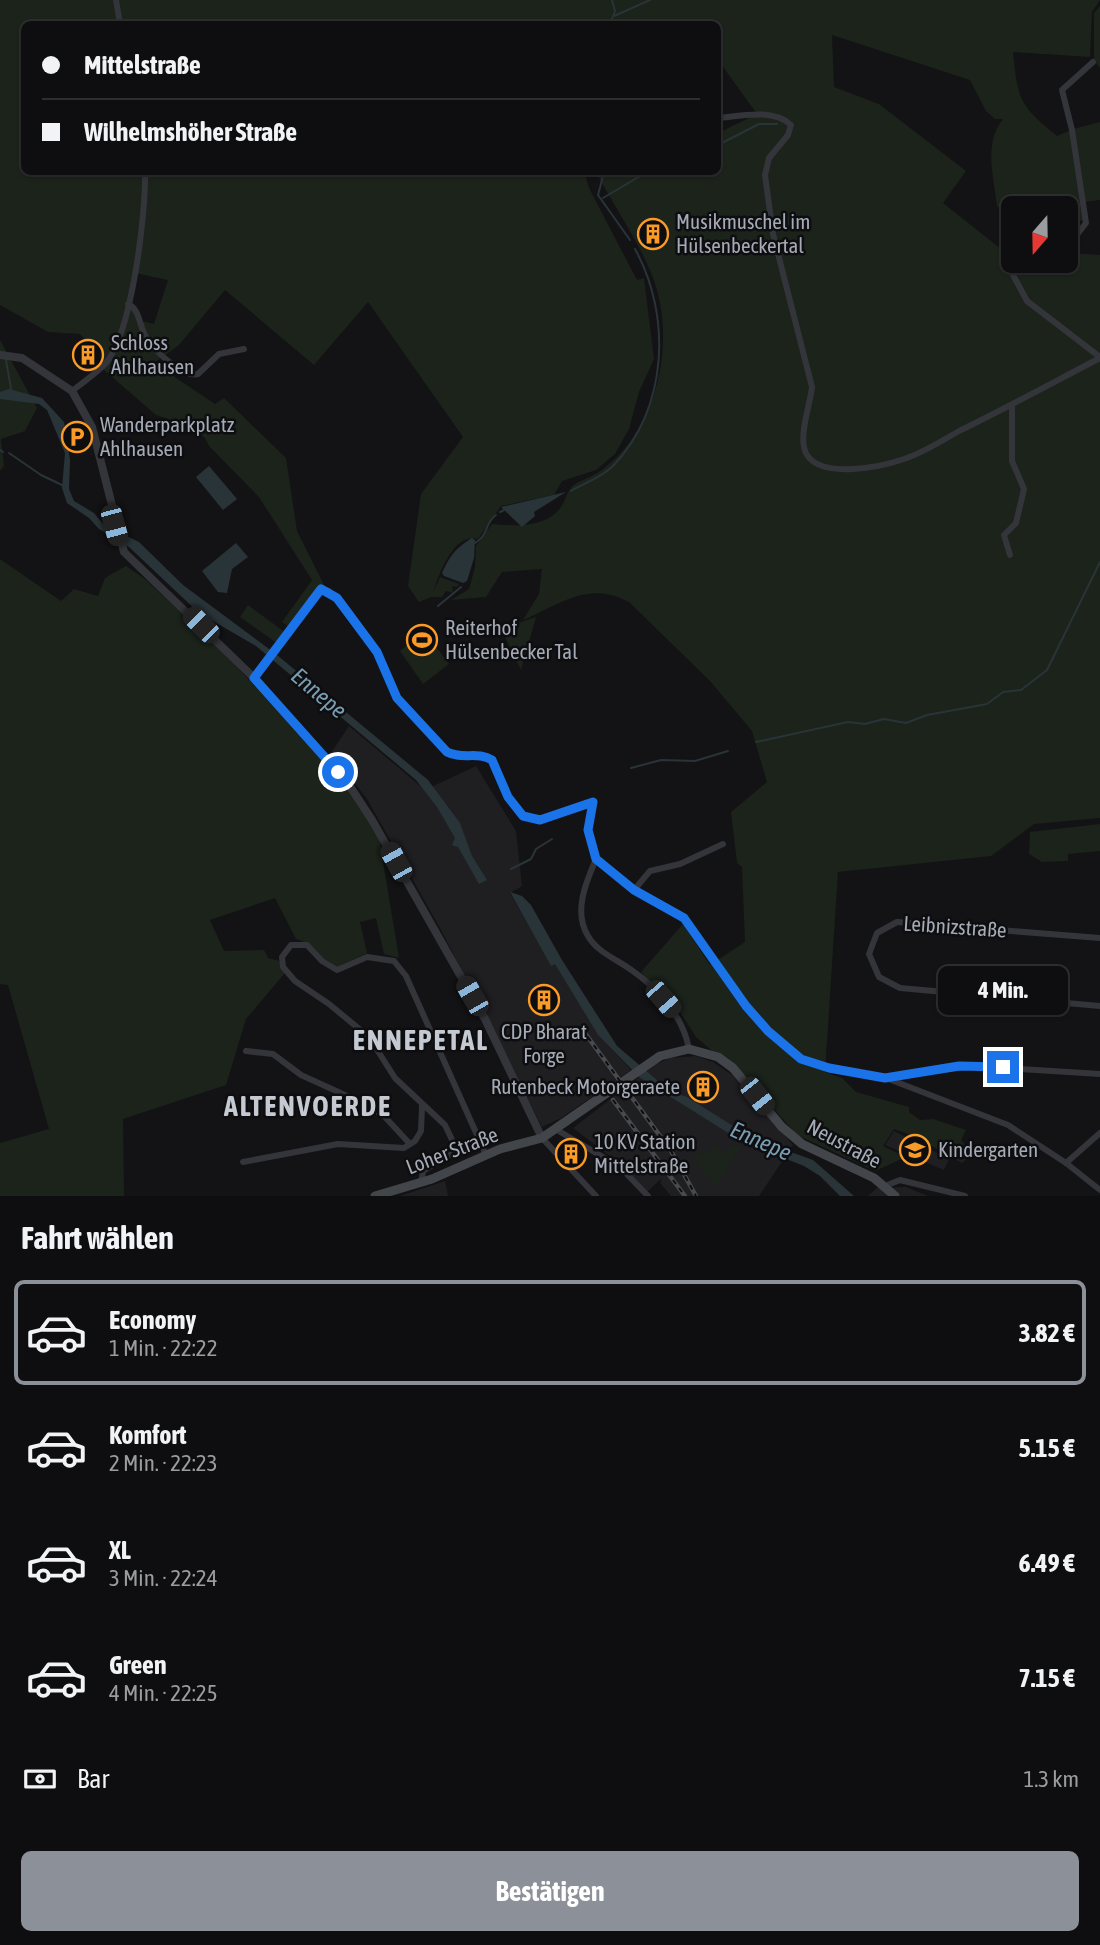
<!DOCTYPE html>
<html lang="de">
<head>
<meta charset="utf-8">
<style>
	:root { --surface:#0e0e10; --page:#1c1c1e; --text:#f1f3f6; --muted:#9b9c9f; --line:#2e2e30; --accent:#8c9099 }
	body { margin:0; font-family:"Asap Condensed",sans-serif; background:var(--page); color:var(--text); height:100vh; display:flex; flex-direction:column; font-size:26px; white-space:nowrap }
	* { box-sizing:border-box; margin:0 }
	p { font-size:23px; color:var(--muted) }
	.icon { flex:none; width:38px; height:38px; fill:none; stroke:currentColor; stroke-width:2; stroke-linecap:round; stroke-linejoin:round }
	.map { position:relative; height:1196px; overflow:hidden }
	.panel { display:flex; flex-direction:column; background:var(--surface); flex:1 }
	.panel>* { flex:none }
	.guide { position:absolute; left:21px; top:21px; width:700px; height:154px; border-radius:10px; box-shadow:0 2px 5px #0004,0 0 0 2px var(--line); display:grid; align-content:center; height:154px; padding:0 21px; background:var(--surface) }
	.needle { width:46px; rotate:200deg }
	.fabs { position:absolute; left:1001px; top:196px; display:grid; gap:14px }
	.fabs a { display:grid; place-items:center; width:77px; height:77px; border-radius:10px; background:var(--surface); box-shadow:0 2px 5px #0004,0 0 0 2px var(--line); font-size:35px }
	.end { position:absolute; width:32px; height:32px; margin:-16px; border:9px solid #1a73e8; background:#fff; box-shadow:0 0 0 4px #fff }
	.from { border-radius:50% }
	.bubble { position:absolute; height:49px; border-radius:10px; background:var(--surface); box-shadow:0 2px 5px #0004,0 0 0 2px var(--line); font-size:23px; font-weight:700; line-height:49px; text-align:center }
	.car { position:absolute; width:21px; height:42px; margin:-21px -10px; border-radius:9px; box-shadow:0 0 5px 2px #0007; background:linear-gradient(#222 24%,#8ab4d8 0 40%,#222 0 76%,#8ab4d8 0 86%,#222 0) }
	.guide b { display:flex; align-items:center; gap:24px; height:66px; font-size:26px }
	.guide b+b { border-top:2px solid var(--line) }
	.guide i { width:18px; height:18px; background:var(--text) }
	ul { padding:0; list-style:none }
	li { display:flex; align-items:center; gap:21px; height:105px; margin:0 14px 10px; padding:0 7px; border:4px solid transparent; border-radius:10px }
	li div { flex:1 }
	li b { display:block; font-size:26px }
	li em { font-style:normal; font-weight:700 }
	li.on { border-color:var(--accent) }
	li>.icon { width:63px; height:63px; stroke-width:1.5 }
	h2 { padding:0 21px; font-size:32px; line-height:84px }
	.pay { display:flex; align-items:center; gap:18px; height:77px; padding:0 21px; font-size:26px }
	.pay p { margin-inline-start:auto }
	.primary-button { display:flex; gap:14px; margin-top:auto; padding:14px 21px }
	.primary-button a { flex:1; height:80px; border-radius:10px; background:var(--accent); color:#fff; font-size:28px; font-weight:700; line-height:80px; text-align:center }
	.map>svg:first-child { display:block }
	.built { fill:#1f1f22 }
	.green { fill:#1b231b; fill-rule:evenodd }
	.water { fill:#293439 }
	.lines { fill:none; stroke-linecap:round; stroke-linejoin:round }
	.stream { stroke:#293439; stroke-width:2 }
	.minor { stroke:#34353a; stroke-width:6 }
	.tertiary { stroke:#34353a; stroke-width:8 }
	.secondary { stroke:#42454a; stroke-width:9 }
	.rail-casing { stroke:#474a4f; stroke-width:4.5 }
	.rail { stroke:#0e0e10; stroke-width:2; stroke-dasharray:5; stroke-linecap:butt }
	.route { stroke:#1a73e8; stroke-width:9 }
	.labels { text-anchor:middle; stroke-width:5; stroke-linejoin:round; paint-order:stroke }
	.poi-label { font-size:21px; fill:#a4abb6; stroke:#0e0e10; text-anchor:start }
	.street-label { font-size:21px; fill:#a4abb6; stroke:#0e0e10 }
	.water-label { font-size:23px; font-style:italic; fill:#799eb3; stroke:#0e0e10 }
	.district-label { font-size:28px; font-weight:bold; letter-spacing:2px; fill:#c5cad2; stroke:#0e0e10 }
</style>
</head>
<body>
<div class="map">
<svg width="1100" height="1196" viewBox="0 0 1100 1196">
	<rect width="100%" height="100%" fill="#131315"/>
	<!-- built -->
	<g class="built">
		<polygon points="349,726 425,790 476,766 516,831 522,886 510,893 551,965 555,963 598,1035 631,1070 561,1118 542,1127 440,928 367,799 331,753"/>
		<polygon points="696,1056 713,1062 732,1075 793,1145 759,1196 671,1196 660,1183 662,1178 647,1192 615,1160 573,1128 656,1064 670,1058"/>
		<polygon points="894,1131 949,1159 944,1170 885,1145"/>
		<polygon points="445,1181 448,1196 400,1196"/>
		<polygon points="906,1187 928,1196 868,1196 877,1188"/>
	</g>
	<!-- green -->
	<g class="green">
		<path d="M0,0H1100L1092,12L1090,57L1013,52C1018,100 1019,105 1057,136L1071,130L1085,220L1066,223V208H1013V216L1002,206L997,207C994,177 983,144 1003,119H995L986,111L970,80L832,35L834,87L879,104L966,171L943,203L1001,249V242L1013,250V261H1066V253L1100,255V818L1034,824L991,856L838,872L825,1072L842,1078L856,1092L909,1107V1112L920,1120L933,1119L966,1130L961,1140L973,1154L962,1163L914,1136L894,1129L883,1146L906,1157L875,1171L797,1135L728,1058L711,1050L696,1037L682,1015L641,972L683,924L710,965L745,942L742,867L737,863L731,812L767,782L752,731L710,681L629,602C588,580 561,604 523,620L539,594L542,569L502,572L486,597L451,600L469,589L475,567L476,546L492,524C515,526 546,528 561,507C566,500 567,489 575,484C584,479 594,476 603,469C659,428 677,339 652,275C637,239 614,206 596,172H718V133L757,114L718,60V24H24V172H584L590,190L637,280L644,278L654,359L639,392L629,429L615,454L596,470L562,481L554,495L501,506L478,539C454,532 439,574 433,592L440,577L459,584L457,587L452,586L453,593L446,591L442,597H431L419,602L408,586L421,494L463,437L368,302L314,365L225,290L179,345L154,363L215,404L224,398L286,458L297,531L325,587L317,588L289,627L282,622L312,580L259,497L209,446L205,438L191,426L156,415L104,370L103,361L80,334L48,332L0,305ZM135,273L168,280L154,324L141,321L130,301Z"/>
		<polygon points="1100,6 1100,68 1094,60 1094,13"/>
		<polygon points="1100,122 1100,200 1084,202 1073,129"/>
		<polygon points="0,340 37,408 25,431 1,439 4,466 0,471"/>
		<path d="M0,559L61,601L74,589L98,596L105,578L126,566L146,580L218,647L324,759L356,800L379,837L399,958L384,954L376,918L360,922L367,953L337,967C320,960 314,944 296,939L275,898L210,920L224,951L264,950L268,958L279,961L285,973L246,1019L226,1085L123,1119L124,1196H0V1143L49,1129L8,985L0,984Z"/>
		<polygon points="248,605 286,633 278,644 240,617"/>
		<polygon points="536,617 521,670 501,629"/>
		<polygon points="424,631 449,664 423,684 400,651"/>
		<polygon points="1100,824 1100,851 1068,854 1068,861 1042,862 1029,854 1030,832"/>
		<polygon points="560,1140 580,1147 570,1157 558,1145"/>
		<polygon points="713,1145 726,1154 733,1145 740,1148 716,1188 695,1158 697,1151 705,1156"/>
	</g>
	<!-- water -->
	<g class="water">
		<polygon points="9,389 42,398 64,422 70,460 69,489 74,501 94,513 104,525 139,542 183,585 277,655 428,780 460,823 472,856 487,880 479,884 458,847 452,845 455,838 437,807 416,780 256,646 199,613 129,547 99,529 89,518 67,503 62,488 65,453 47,410 39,404 0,399 0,392"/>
		<polygon points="209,466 237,499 223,510 196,477"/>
		<polygon points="566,492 534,512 535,516 522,527 501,507"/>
		<path d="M472,538L475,540L474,558L467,581L463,583L444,576L442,573C450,555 456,548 472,538Z"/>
		<polygon points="236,543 248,557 232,569 227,593 218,592 202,571"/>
		<polygon points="510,892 522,896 531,905 562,960 617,1046 671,1092 687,1097 752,1138 813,1160 854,1196 840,1196 820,1176 804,1166 741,1141 639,1077 598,1035 555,964 551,966"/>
	</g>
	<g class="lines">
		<!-- stream -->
		<g class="stream">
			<polyline points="614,16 650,0"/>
			<polyline points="610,24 615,11 612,0"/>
			<polyline points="718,145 759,124 777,124"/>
			<polyline points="595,172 603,176 598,195 630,240"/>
			<polyline points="603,198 647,172"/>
			<polyline points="6,360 11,389"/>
			<polyline points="0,450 3,452"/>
			<polyline points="9,453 41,475 64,486"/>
			<path d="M571,491C584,483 601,478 613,466C668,409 672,316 635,249"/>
			<polyline points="500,512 504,510"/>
			<path d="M475,543C489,535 485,522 496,515"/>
			<polyline points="438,606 461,587"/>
			<polyline points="756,742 848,722 865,724 884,719 906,723 927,715 987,704 1003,692 1021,690 1047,670 1100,562"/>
			<polyline points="631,768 661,760 695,761 728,751"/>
			<polyline points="511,869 531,859 536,849 552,839"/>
		</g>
		<!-- minor -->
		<g class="minor">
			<polyline points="116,0 120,24"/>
			<path d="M718,118C740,116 774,108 791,125L788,135L769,158L765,175L773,234L812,387C810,406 797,439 807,455C822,479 881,467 904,459C923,453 943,440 961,430C1008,407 1054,382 1100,358"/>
			<polyline points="1066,240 1076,236 1086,223 1072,130 1062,90 1093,62"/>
			<polyline points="1013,248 1007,250 1005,260 1027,301 1100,357"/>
			<path d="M128,304C140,309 139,326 146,337C154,350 182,378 198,374L219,354L244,349"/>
			<path d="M72,391C83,382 97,373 106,363C132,332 146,213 145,172"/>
			<polyline points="1010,555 1004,535 1016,523 1024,489 1012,461 1012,405"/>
			<path d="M254,678L314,596L321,589L329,591L377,652L397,698L447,752C462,760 478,751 492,760L508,797L523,816L540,820L593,802L588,830L596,859L634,890L684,918L746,1006L768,1031L801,1059L829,1068L885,1078L971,1066L1100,1074"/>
			<path d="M596,859C586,882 573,912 588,936C597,952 616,959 630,969C658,988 683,1016 689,1049"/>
			<polyline points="634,890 650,871 680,864 723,844"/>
			<polyline points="1100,938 897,922 877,933 869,954 879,977 900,988 1100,1006"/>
			<polyline points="246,1051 273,1054 301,1075 367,1105 385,1117 410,1144"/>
			<polyline points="886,1078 1008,1125 1066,1163 1100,1190"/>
			<polyline points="557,1130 620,1167 648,1196"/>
			<polyline points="542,1138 596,1196"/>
			<polyline points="243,1162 338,1144 404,1148 415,1141 421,1131 422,1106"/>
			<polyline points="1066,1163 1100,1133"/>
			<polyline points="421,1183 423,1171 453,1153 455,1146 445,1125 395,1078 369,1037 329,1004 295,981 283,967 282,957 291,945 307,945 322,961 337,970 367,957 394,961 406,976 486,1155"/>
			<polyline points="885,1186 900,1180 965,1196"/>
		</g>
		<!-- tertiary -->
		<polyline class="tertiary" points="0,355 22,358 72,391 92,427 124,552 254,678 351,788 372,820 485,1019 542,1138"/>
		<!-- secondary -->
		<polyline class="secondary" points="375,1196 432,1179 500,1149 542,1138 660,1056 689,1049 718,1057 733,1068 782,1127 802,1144 874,1178 895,1196"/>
		<!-- rail casing -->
		<g class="rail-casing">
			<g id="rail">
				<polyline points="582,1029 671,1151 696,1196"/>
				<polyline points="613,1100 685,1196"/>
			</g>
		</g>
		<!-- rail -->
		<use href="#rail" class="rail"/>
	</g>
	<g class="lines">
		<!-- route -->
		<path class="route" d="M338,772L254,678L321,589L337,598L377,652L397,698L447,752C462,760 478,751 492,760L508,797L523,816L540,820L593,802L588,830L596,859L634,890L684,918L746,1006L768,1031L801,1059L829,1068L885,1078L959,1066L1003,1067"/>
	</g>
	<!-- icons -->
	<defs>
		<g id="building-ring" transform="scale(1.575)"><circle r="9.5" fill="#0e0e10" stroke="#f99b26" stroke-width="1.5"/><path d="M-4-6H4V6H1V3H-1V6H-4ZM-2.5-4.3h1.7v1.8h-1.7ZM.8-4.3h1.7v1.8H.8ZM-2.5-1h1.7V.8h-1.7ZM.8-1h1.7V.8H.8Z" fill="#f99b26"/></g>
		<g id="parking-ring" transform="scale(1.575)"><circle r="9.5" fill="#0e0e10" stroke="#f99b26" stroke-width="1.5"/><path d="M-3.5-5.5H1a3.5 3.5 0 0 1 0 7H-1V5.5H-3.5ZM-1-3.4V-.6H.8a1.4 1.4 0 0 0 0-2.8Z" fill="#f99b26"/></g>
		<g id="stadium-ring" transform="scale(1.575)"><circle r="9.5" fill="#0e0e10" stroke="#f99b26" stroke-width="1.5"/><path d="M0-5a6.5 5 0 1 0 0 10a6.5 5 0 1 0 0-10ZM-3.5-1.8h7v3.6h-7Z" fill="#f99b26"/></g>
		<g id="school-ring" transform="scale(1.575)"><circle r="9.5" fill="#0e0e10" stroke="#f99b26" stroke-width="1.5"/><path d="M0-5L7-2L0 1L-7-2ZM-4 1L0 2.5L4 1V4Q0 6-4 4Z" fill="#f99b26"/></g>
	</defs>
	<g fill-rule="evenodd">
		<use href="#building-ring" x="653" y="234"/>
		<use href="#building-ring" x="88" y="355"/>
		<use href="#parking-ring" x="77" y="437"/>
		<use href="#stadium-ring" x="422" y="640"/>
		<use href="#building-ring" x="544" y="1000"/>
		<use href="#building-ring" x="703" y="1087"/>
		<use href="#school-ring" x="915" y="1150"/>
		<use href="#building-ring" x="571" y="1154"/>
	</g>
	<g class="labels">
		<!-- poi labels -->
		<g class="poi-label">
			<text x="676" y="229">Musikmuschel im<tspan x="676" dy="24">Hülsenbeckertal</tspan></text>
			<text x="111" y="350">Schloss<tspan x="111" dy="24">Ahlhausen</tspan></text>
			<text x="100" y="432">Wanderparkplatz<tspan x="100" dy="24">Ahlhausen</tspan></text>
			<text x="445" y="635">Reiterhof<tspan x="445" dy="24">Hülsenbecker Tal</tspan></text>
			<text x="544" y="1039" text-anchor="middle">CDP Bharat<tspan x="544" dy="24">Forge</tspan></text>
			<text x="680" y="1094" text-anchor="end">Rutenbeck Motorgeraete</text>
			<text x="594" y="1149">10 KV Station<tspan x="594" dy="24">Mittelstraße</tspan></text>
			<text x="938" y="1157">Kindergarten</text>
		</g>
		<!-- street labels -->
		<g class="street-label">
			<text transform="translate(955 927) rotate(4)" y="7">Leibnizstraße</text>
			<text transform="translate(844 1144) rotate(28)" y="7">Neustraße</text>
			<text transform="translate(452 1151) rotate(-21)" y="7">Loher Straße</text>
		</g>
		<!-- water labels -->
		<g class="water-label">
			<text transform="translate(319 693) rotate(40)" y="8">Ennepe</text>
			<text transform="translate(761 1141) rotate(24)" y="8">Ennepe</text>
		</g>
		<!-- district labels -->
		<g class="district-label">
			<text x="421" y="1050">ENNEPETAL</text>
			<text x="308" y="1116">ALTENVOERDE</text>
		</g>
	</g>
</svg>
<div class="fabs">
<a><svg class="needle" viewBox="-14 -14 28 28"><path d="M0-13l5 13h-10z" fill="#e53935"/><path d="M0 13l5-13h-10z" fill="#9b9c9f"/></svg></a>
</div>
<i class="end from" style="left:338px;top:772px"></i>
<i class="end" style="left:1003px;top:1067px"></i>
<div class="bubble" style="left:938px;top:966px;width:130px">4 Min.</div>
<i class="car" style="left:114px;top:525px;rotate:165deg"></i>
<i class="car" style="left:201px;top:625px;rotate:315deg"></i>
<i class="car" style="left:396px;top:862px;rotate:331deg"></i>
<i class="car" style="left:472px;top:996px;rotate:330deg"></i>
<i class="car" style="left:663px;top:999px;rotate:139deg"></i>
<i class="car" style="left:757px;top:1096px;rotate:142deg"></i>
<div class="guide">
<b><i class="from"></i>Mittelstraße</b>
<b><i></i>Wilhelmshöher Straße</b>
</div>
</div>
<section class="panel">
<h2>Fahrt wählen</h2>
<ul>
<li class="on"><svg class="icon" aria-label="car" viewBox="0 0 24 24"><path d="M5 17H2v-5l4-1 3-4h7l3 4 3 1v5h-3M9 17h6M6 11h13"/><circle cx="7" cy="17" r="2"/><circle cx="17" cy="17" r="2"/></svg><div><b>Economy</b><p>1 Min. · 22:22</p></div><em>3.82 €</em></li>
<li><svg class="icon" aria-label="car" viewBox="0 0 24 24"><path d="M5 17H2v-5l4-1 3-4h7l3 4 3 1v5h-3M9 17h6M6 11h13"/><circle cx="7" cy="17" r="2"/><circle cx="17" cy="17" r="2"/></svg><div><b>Komfort</b><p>2 Min. · 22:23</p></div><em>5.15 €</em></li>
<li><svg class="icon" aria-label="car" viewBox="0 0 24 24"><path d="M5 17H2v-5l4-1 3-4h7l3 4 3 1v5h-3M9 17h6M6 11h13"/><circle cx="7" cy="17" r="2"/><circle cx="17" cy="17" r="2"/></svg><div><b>XL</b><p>3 Min. · 22:24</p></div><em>6.49 €</em></li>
<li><svg class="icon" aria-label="car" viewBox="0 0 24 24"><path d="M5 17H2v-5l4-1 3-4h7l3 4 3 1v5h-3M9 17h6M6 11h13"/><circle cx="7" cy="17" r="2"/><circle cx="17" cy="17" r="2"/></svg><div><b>Green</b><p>4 Min. · 22:25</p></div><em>7.15 €</em></li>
</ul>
<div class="pay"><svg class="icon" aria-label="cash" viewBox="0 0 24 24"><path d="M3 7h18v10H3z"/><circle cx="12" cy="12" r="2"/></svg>Bar<p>1.3 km</p></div>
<div class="primary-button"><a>Bestätigen</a></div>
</section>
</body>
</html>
